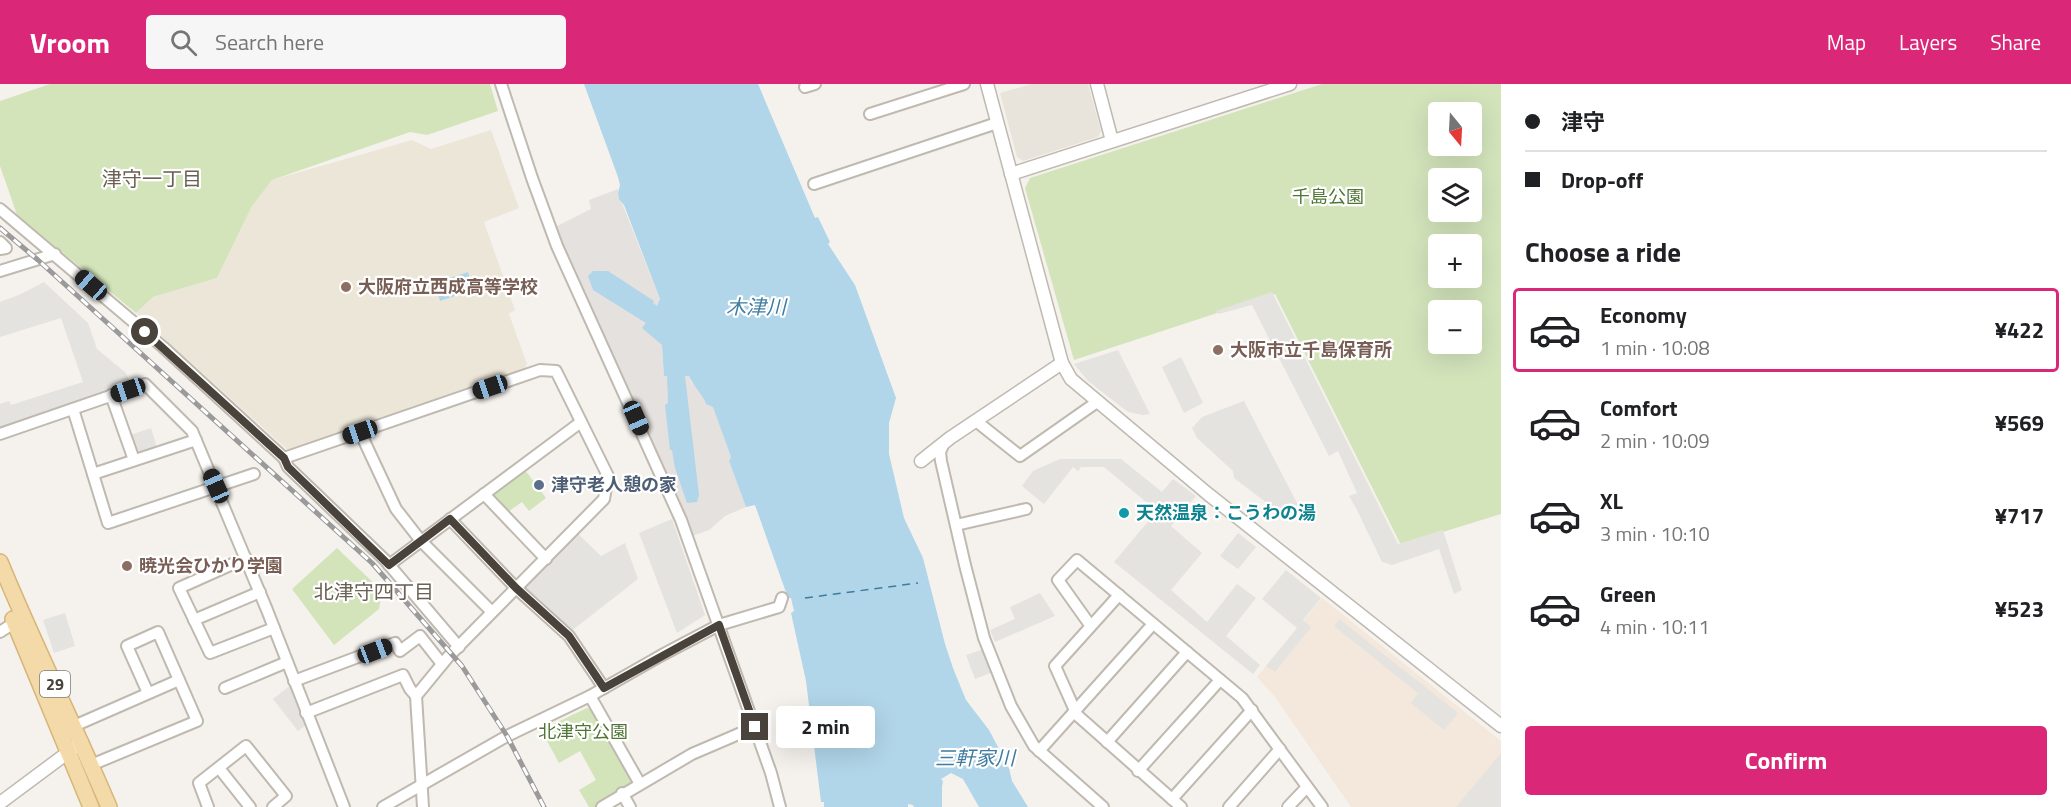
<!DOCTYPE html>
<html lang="en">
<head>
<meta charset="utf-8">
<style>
	:root { --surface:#fff; --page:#f6f6f6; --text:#202124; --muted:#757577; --line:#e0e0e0; --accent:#db2777 }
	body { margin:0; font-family:"Titillium Web","Noto Sans JP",sans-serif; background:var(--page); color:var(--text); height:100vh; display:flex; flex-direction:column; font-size:22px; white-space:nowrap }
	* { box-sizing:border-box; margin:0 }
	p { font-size:20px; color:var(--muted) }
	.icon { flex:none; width:33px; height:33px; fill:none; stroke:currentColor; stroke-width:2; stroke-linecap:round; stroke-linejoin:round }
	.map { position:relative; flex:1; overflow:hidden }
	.drawer { display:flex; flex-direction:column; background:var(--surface); width:570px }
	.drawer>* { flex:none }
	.top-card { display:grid; align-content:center; height:132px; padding:0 24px; background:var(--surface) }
	.needle { width:39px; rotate:162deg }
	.tools { position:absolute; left:1428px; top:18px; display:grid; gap:12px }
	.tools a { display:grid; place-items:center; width:54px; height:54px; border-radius:6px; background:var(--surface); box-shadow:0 6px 24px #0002; font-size:30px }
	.end { position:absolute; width:27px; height:27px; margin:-14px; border:8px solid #49433b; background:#fff; box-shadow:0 0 0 3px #fff }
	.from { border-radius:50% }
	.bubble { position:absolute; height:42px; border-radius:6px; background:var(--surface); box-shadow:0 6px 24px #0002; font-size:20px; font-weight:700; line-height:42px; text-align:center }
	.car { position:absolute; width:18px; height:36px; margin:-18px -9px; border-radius:8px; box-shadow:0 0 4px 2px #0007; background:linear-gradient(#222 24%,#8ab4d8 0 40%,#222 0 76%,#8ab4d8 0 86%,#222 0) }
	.top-card b { display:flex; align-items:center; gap:21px; height:57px; font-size:22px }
	.top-card b+b { border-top:2px solid var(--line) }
	.top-card i { width:15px; height:15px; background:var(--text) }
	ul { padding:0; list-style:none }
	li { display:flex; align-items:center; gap:18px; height:84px; margin:0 12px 9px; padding:0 12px; border:3px solid transparent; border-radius:6px }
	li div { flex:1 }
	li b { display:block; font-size:22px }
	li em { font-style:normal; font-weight:700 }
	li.current { border-color:var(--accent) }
	li>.icon { width:54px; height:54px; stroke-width:1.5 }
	h2 { padding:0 24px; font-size:27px; line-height:72px }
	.cta { display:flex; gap:12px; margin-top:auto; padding:12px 24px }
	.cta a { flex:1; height:69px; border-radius:6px; background:var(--accent); color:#fff; font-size:24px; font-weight:700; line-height:69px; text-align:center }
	header { display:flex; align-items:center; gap:36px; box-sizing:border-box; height:84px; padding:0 30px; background:var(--accent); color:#fff }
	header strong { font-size:28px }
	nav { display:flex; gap:33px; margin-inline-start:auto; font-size:21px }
	.search { width:420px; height:54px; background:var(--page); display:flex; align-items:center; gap:15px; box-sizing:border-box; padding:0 21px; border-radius:6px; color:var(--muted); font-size:22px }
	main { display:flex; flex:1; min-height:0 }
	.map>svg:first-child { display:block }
	.residential { fill:#e8e4dc }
	.commercial { fill:#f3e8db }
	.industrial { fill:#e5e1de }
	.education { fill:#ece6d9 }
	.green { fill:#d3e4bb; fill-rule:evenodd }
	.parking { fill:#e4e3e0 }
	.water { fill:#b1d5e9 }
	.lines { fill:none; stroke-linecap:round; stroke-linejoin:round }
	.ferry { stroke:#3e7ca1; stroke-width:1.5; stroke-dasharray:8 6; stroke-linecap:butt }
	.minor-casing { stroke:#bfb9b0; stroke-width:14 }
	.tertiary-casing { stroke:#bfb9b0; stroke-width:15 }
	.primary-casing { stroke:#d7b679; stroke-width:18 }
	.minor { stroke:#fff; stroke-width:10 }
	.tertiary { stroke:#fff; stroke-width:12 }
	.primary { stroke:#f3daa8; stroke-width:15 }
	.rail-casing { stroke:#9a9a9a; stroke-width:5 }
	.rail { stroke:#fff; stroke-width:3; stroke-dasharray:9; stroke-linecap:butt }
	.route { stroke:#49433b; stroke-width:8 }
	.education-dot { fill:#8d6e63; stroke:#fff; stroke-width:2 }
	.service-dot { fill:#5c6f8a; stroke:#fff; stroke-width:2 }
	.culture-dot { fill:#0f9aa8; stroke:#fff; stroke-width:2 }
	.labels { text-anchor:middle; stroke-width:4.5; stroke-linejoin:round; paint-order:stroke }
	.shield { fill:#fff; stroke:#807b76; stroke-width:1.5 }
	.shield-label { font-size:16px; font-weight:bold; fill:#49433b }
	.park-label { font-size:18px; fill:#507534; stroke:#fff }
	.education-label { font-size:18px; font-weight:bold; fill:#785e54; stroke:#fff; text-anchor:start }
	.service-label { font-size:18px; font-weight:bold; fill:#4e5e75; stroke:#fff; text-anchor:start }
	.culture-label { font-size:18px; font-weight:bold; fill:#0d838f; stroke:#fff; text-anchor:start }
	.neighbourhood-label { font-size:20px; fill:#6a6053; stroke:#fff }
	.water-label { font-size:20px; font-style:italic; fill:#3e7ca1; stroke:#fff }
</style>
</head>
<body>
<header>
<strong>Vroom</strong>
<div class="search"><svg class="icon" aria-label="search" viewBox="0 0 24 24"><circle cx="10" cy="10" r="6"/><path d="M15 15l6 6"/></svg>Search here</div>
<nav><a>Map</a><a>Layers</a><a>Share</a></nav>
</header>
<main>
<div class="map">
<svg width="1501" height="723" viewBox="0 0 1501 723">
	<rect width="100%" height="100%" fill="#f5f2ed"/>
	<!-- residential -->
	<polygon class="residential" points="1032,0 1088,0 1101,47 1098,53 1023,77 1017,73 1000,9"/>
	<!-- commercial -->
	<polygon class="commercial" points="1322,514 1501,657 1501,723 1351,723 1275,613 1257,593"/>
	<!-- industrial -->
	<polygon class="industrial" points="618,105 618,109 660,215 658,222 643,244 662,261 664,292 689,292 691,298 700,307 706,320 713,322 731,373 729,377 746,423 725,432 709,446 692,452 555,143 591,125 589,116"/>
	<!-- education -->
	<polygon class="education" points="491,46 519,124 484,138 515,226 509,230 527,280 523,287 289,367 136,229 153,213 217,194 252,122 272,96 412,56 431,65"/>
	<!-- green -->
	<g class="green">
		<polygon points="50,0 490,0 498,27 427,51 410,48 272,96 252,122 217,194 153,213 136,229 17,131 0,82 0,17"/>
		<path d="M1322,0H1501V430L1401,461L1275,210L1074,276L1025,104L1030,94ZM1438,28H1472V62H1438ZM1438,94H1472V128H1438ZM1438,160H1472V194H1438ZM1438,226H1472V260H1438Z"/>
		<polygon points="525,386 546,414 529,427 522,418 505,430 487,411"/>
		<polygon points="337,464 382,507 379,525 334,561 292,505"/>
		<polygon points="587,624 591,625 636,698 595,723 589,723 579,706 596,696 580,667 559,679 541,646"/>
	</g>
	<!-- parking -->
	<g class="parking">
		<polygon points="44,198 88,239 97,265 126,289 131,301 0,349 0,320 9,317 11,321 83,298 61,234 0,253 0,218 21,210"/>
		<polygon points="1272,208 1398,460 1443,446 1462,506 1454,510 1439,465 1392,481 1382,478 1357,426 1349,412 1357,409 1338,367 1329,372 1252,221 1219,230 1216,227"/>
		<polygon points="1118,266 1150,330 1143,331 1128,328 1088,297 1074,280"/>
		<polygon points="1181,273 1203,319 1184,329 1162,283"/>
		<polygon points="1244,317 1299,423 1289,436 1234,394 1233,387 1197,354 1192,344 1202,333"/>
		<polygon points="151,344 157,363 137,370 130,351"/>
		<polygon points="1060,375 1121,375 1162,408 1173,395 1196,412 1171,442 1202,469 1171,506 1207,538 1237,500 1256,514 1226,552 1260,581 1253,590 1114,478 1157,427 1104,383 1081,383 1078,387 1073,383 1044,420 1022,402 1033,387"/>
		<polygon points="672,435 705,531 677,549 639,449"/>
		<polygon points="576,448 601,472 625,459 638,495 570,548 525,505"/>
		<polygon points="1238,449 1256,463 1238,485 1220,472"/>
		<polygon points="1286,486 1321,514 1303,536 1311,543 1275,588 1266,582 1297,544 1262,515"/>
		<polygon points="1040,509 1055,532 995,558 990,546 1015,535 1010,523"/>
		<polygon points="65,529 75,562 54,569 43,536"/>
		<polygon points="1339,535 1458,629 1444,646 1411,619 1418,609 1334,542"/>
		<polygon points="984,565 993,588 975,595 966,571"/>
		<polygon points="291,601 306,641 298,647 273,615"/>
		<polygon points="1501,669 1501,723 1456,723"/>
	</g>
	<!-- water -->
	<g class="water">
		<path d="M584,0H758L815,134L818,133L830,158L828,160L855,201L896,314L889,339V370L904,434L923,474L945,560L953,584L966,616L989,646L1009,684L1012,697L1028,723H979L963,695L951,689L941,695L943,697L942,703V723H914L913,721L908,720V723H824V718H821L806,597L791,529L794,527L791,514H788L755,421L746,423L729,377L731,373L713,323L706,320C702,309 693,302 689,292H685L699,411L697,418L687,419L675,384L672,366H670L665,321L668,319L667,292H664L662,261L642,244L646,239L593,206L588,192L593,187H608L654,217L653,219L657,222L660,215L624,121L619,115L618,109L620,101L618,93Z"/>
		<polygon points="468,188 473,206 440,217 435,199"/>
	</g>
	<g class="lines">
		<!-- ferry -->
		<polyline class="ferry" points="805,514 918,499"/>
		<!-- minor casing -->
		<g class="minor-casing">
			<g id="minor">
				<polyline points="501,0 532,94 557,162 681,436 771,689 780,723"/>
				<polyline points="805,3 815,0"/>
				<polyline points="870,30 964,0"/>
				<polyline points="814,100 997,39"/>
				<polyline points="0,125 163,263 284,374 288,383 385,476 459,563"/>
				<polyline points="0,158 6,164 0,165"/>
				<polyline points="0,187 55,170"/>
				<polyline points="111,311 134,376"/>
				<polyline points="73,325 108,439 254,390"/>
				<polyline points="976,337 1020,372 1097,318"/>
				<polyline points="360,348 396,425 421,457 492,528"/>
				<polyline points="0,350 145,300 192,347 267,526 344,723"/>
				<polyline points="944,359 940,368 941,377 965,481 984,554 1011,622 1034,662 1103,723"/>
				<polyline points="284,374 540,286 556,287 608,392 604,415 448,573 416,612 423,723"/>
				<polyline points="93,390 196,356"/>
				<polyline points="484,410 546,475"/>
				<polyline points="450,435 516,504 569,552 604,604"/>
				<polyline points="956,441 1026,425"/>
				<polyline points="246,474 179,504 210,569 274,544"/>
				<polyline points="389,481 581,338"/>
				<polyline points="1119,511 1055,582 1077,631 1181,723"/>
				<polyline points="194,536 260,508"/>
				<polyline points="1090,541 1058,496 1077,476 1242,614 1322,723"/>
				<polyline points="0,548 20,535"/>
				<polyline points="294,597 395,559 400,567 420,552 442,580"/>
				<polyline points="225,604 287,578"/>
				<polyline points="590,612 640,700"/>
				<polyline points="306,629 403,591 410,605 416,612"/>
				<polyline points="74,642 179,596"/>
				<polyline points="1107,658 1187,568"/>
				<polyline points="1039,667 1153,540"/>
				<polyline points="91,681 197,637 158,548 127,562 148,609"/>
				<polyline points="219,684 250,723"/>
				<polyline points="1138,687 1220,596"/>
				<polyline points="622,709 630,723"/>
				<polyline points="1172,715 1252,626"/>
				<polyline points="208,723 199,699 246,662 286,712 273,723"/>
				<polyline points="383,723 507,652 590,612 662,571 719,541 779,523 782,514"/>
				<polyline points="602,723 692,670 755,643"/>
				<polyline points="1229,723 1280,665"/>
				<polyline points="1288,723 1307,703"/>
			</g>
		</g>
		<!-- tertiary casing -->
		<g class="tertiary-casing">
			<g id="tertiary">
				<polyline points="987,0 1062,279 1071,295 1208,410 1501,642"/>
				<polyline points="1097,0 1112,57"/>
				<polyline points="1011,90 1290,0"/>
				<polyline points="921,377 950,354 1062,279"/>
				<polyline points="0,719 82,658"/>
			</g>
		</g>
		<!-- primary casing -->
		<g class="primary-casing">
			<g id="primary">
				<path d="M0,478C34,561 74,640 109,723"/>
				<polyline points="13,535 91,723"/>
			</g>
		</g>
		<!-- minor -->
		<use href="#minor" class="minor"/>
		<!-- tertiary -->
		<use href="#tertiary" class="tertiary"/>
		<!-- primary -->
		<use href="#primary" class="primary"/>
		<!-- rail casing -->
		<g class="rail-casing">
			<polyline id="rail" points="0,144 38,176 372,479 462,582 507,652 544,723"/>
		</g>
		<!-- rail -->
		<use href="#rail" class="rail"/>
	</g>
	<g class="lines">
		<!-- route -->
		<polyline class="route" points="145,248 284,374 288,383 389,481 450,435 516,504 569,552 604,604 719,541 755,643"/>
	</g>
	<!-- markers -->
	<g class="education-dot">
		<circle cx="346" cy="203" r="6"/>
		<circle cx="1218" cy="266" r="6"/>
		<circle cx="127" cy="482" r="6"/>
	</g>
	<circle class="service-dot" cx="539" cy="401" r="6"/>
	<circle class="culture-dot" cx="1124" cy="429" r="6"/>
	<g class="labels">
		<!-- shield labels -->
		<rect class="shield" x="40" y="587" width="30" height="26" rx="4.5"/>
		<g class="shield-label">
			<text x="55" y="606">29</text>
		</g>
		<!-- park labels -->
		<g class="park-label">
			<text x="1328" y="119">千島公園</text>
			<text x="583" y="654">北津守公園</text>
		</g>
		<!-- education labels -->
		<g class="education-label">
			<text x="358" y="209">大阪府立西成高等学校</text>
			<text x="1230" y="272">大阪市立千島保育所</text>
			<text x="139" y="488">暁光会ひかり学園</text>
		</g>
		<!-- service labels -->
		<g class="service-label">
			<text x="551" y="407">津守老人憩の家</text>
		</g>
		<!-- culture labels -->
		<g class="culture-label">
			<text x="1136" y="435">天然温泉：こうわの湯</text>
		</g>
		<!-- neighbourhood labels -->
		<g class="neighbourhood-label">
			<text x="152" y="102">津守一丁目</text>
			<text x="374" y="515">北津守四丁目</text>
		</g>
		<!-- water labels -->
		<g class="water-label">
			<text x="756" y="230">木津川</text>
			<text x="975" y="681">三軒家川</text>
		</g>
	</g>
</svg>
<div class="tools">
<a><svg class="needle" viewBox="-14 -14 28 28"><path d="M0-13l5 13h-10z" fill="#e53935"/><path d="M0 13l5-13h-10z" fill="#757577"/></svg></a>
<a><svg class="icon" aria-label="layers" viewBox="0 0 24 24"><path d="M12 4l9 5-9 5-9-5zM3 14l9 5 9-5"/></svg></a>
<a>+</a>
<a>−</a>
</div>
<i class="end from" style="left:145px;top:248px"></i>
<i class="end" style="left:755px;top:643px"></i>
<div class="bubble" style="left:776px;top:622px;width:99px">2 min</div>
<i class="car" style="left:91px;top:201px;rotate:311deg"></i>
<i class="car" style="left:490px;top:303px;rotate:251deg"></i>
<i class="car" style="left:128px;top:306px;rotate:251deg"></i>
<i class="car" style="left:636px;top:334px;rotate:156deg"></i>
<i class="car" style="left:360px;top:348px;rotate:251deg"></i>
<i class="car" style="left:216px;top:402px;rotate:336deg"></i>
<i class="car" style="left:375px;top:567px;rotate:69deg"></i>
</div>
<section class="drawer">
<div class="top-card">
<b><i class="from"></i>津守</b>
<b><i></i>Drop-off</b>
</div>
<h2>Choose a ride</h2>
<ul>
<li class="current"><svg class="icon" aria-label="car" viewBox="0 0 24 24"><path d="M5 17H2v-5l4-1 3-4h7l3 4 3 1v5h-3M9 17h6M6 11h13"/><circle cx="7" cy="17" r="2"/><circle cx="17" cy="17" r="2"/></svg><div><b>Economy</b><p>1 min · 10:08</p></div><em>¥422</em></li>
<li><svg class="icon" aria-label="car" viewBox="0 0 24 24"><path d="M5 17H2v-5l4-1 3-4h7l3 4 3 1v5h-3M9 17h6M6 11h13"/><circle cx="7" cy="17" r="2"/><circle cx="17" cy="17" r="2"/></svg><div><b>Comfort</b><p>2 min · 10:09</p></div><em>¥569</em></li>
<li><svg class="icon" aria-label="car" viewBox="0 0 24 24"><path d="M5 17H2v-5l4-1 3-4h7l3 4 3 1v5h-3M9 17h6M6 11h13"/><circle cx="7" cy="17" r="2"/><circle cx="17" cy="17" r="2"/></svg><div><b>XL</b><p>3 min · 10:10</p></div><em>¥717</em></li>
<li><svg class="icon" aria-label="car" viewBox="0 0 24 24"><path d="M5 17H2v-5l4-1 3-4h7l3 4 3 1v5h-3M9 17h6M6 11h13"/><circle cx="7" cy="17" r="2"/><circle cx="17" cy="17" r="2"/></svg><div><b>Green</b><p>4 min · 10:11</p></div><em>¥523</em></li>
</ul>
<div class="cta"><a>Confirm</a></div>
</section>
</main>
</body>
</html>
